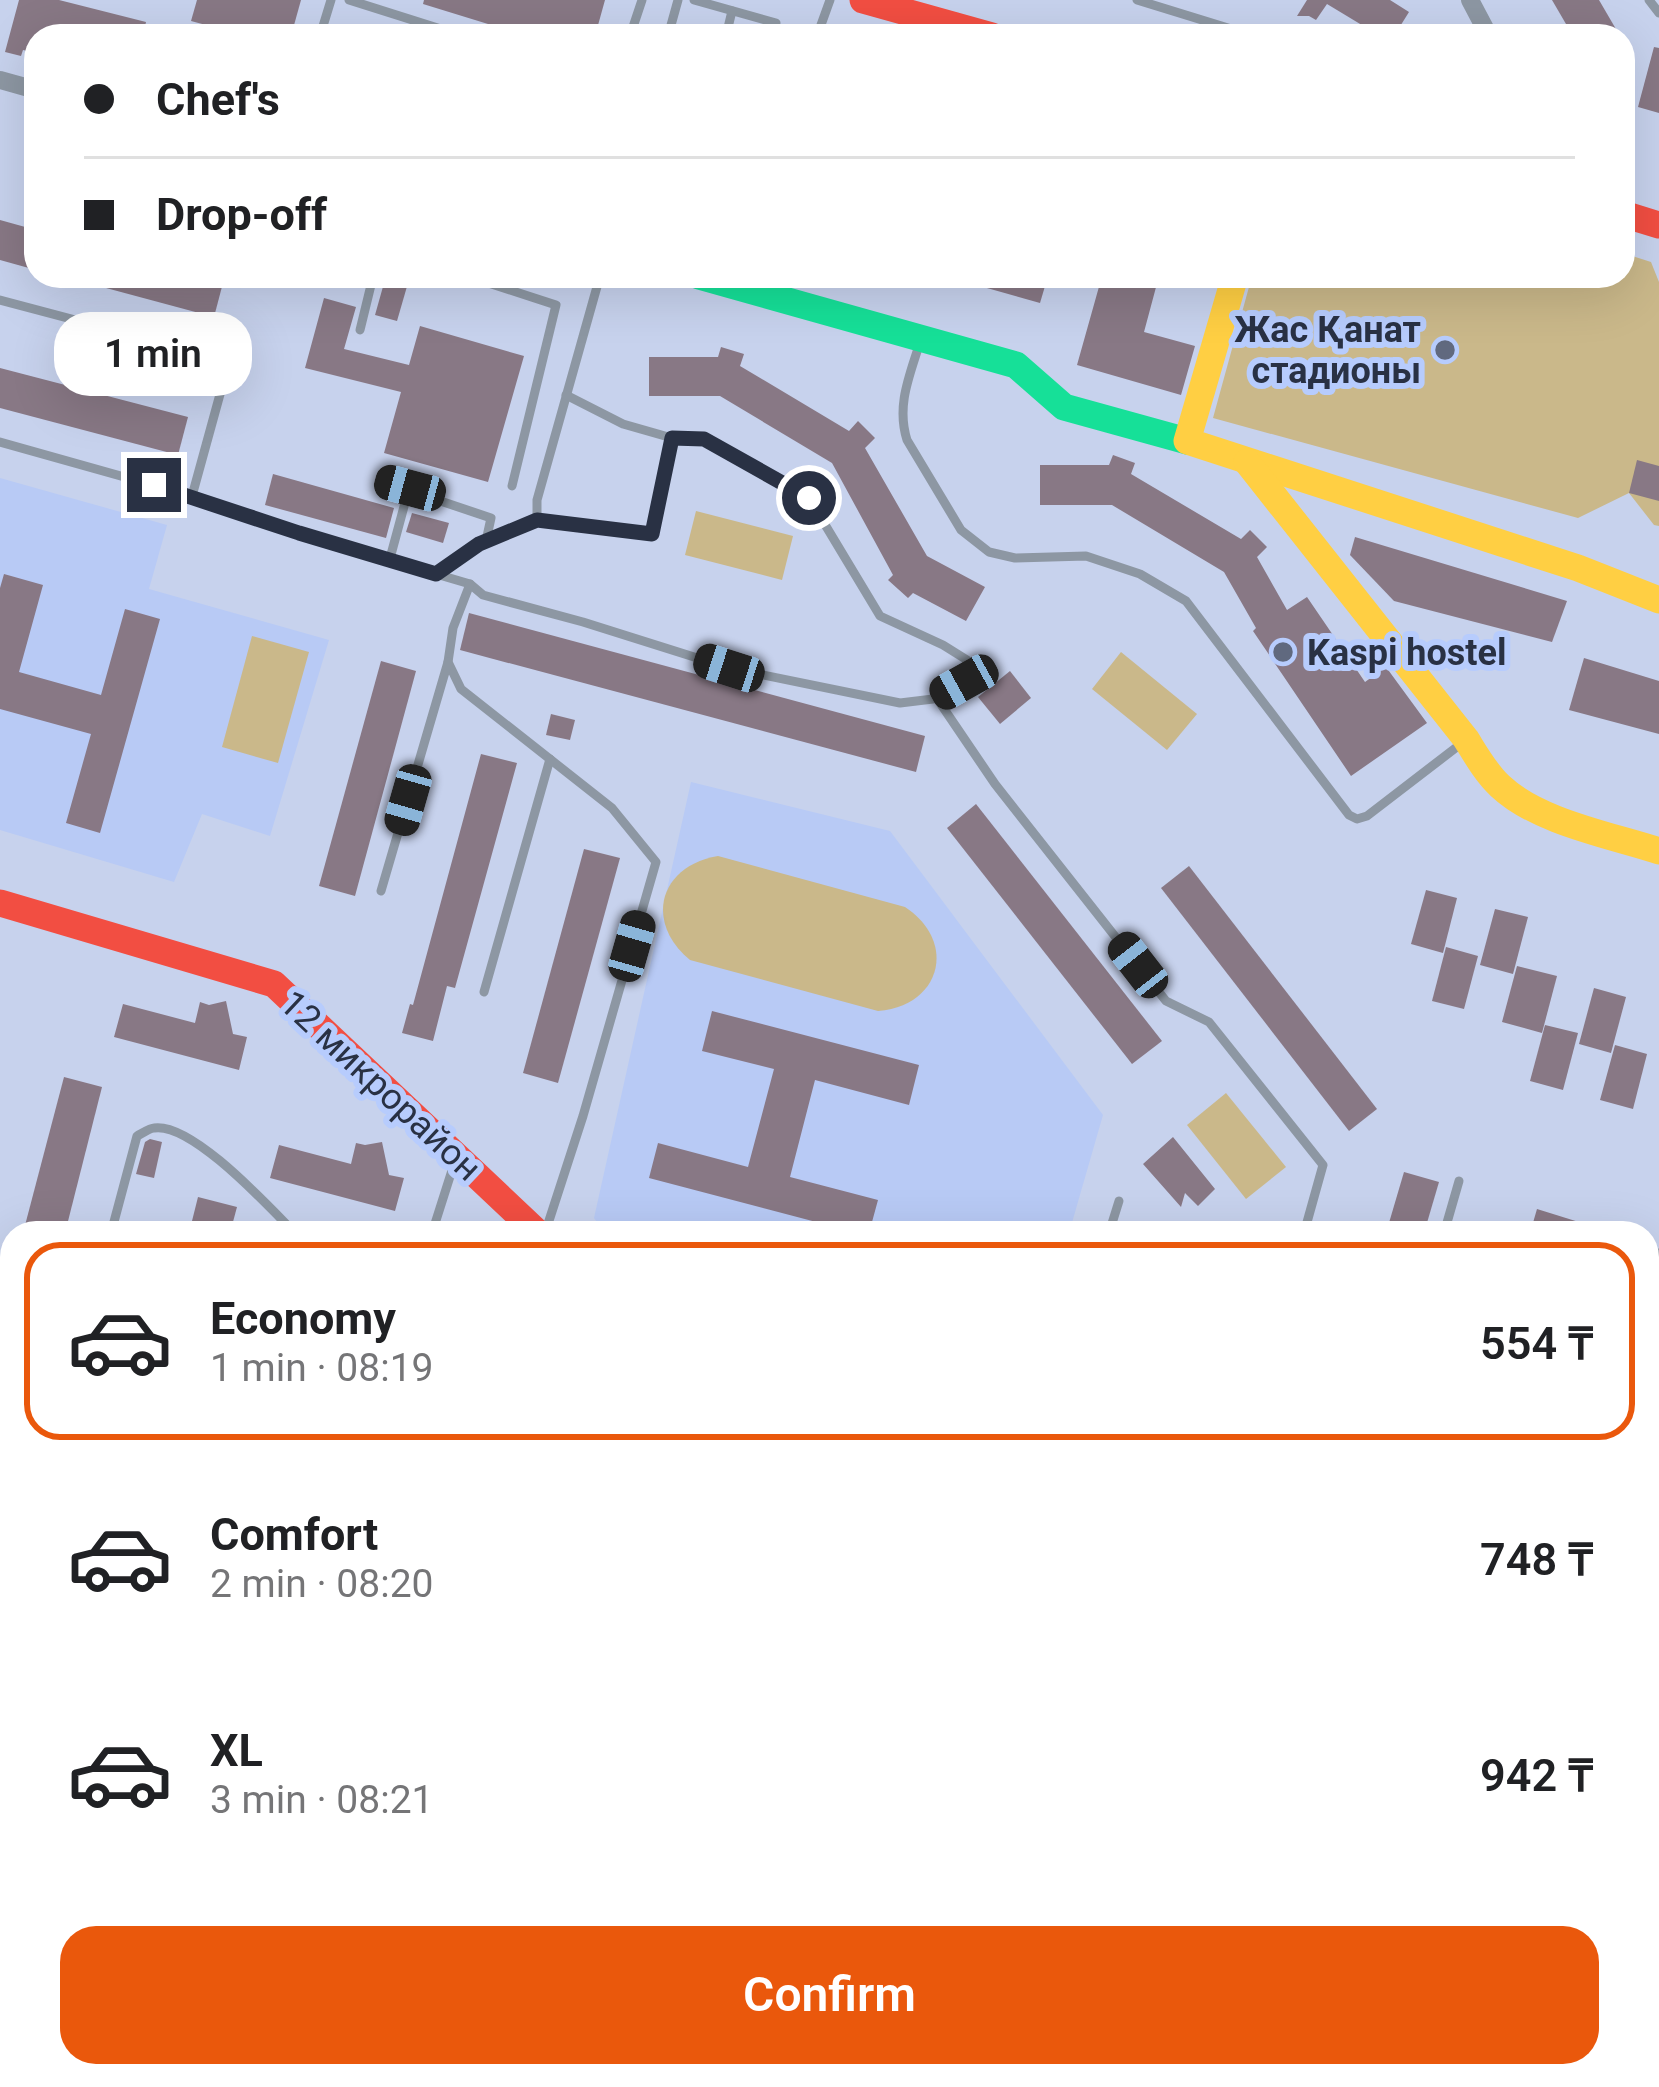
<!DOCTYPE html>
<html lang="en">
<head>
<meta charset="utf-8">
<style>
	:root { --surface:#fff; --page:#f2f2f2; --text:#202124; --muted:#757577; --line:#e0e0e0; --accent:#ea580c }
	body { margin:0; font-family:Roboto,sans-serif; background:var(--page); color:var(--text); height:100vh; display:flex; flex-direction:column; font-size:45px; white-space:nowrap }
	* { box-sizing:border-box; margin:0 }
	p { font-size:39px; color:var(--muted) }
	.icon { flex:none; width:66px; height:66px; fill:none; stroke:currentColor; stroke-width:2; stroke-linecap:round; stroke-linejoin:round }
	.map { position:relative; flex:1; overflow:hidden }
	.details { position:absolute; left:0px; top:1221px; width:1659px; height:867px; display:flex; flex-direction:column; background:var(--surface); border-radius:36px 36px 0 0; box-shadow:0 12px 48px #0002 }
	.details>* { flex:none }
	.banner { position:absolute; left:24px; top:24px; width:1611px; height:264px; border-radius:36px; box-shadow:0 12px 48px #0002; display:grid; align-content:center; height:264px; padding:0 60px; background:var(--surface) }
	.end { position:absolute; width:54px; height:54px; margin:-27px; border:15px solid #293144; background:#fff; box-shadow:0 0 0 6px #fff }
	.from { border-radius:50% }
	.bubble { position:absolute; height:84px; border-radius:36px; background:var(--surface); box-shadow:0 12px 48px #0002; font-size:39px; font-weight:600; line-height:84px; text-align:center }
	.car { position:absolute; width:36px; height:72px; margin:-36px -18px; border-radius:15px; box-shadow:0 0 9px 3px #0007; background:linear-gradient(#222 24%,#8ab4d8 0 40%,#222 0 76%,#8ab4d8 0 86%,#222 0) }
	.banner b { display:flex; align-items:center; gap:42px; height:114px; font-size:45px }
	.banner b+b { border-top:3px solid var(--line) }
	.banner i { width:30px; height:30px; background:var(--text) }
	ul { padding:21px 0 0; list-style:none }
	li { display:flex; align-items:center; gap:36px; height:198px; margin:0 24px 18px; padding:0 36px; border:6px solid transparent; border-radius:36px }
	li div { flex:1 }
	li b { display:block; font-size:45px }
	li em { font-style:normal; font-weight:600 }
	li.selected { border-color:var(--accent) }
	li>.icon { width:108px; height:108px; stroke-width:1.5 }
	.action { display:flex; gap:24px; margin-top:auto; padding:24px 60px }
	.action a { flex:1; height:138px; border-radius:36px; background:var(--accent); color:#fff; font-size:48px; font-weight:600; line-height:138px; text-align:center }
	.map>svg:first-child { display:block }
	.built { fill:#b8caf5 }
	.pitch { fill:#cab88a }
	.building { fill:#887885 }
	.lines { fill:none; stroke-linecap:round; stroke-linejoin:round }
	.lane { stroke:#8d97a3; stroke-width:9 }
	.street { stroke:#8d97a3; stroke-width:18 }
	.fast { stroke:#16e098; stroke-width:27 }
	.slow { stroke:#ffcf43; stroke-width:27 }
	.jam { stroke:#f24e42; stroke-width:27 }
	.route { stroke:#293144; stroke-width:15 }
	.poi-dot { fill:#60697f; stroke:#b7ccfd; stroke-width:4.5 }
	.labels { text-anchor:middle; stroke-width:12; stroke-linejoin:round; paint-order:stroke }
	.poi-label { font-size:36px; font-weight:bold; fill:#293144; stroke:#b7ccfd; text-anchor:end }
	.street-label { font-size:36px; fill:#293144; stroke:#b7ccfd }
</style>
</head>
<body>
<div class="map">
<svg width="1659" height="2087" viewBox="0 0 1659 2087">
	<rect width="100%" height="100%" fill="#c7d2ed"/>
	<!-- built -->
	<g class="built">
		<polygon points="0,478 167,525 149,589 329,640 270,836 202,814 174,882 0,830"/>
		<polygon points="691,782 890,831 1103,1115 1069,1233 605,1233 594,1218"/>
	</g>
	<!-- pitch -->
	<g class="pitch">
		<polygon points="1623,253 1651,262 1659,282 1659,526 1654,525 1629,493 1578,518 1213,418 1252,276 1623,276"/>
		<polygon points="696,511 793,536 782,580 685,555"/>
		<polygon points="252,636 309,652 278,763 222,747"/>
		<polygon points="1121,652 1197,714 1167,750 1092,689"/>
		<path d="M718,856L905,907C958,942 941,1006 878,1011L690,960C644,922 659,866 718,856Z"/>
		<polygon points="1226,1093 1286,1167 1246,1199 1187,1125"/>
	</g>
	<!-- building -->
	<g class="building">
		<polygon points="19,0 59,0 146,22 143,36 36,36 36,53 23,50 21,56 5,52"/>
		<polygon points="197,0 301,0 291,36 247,36 191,21"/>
		<polygon points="424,0 605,0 595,36 503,36 486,31 488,24 423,4"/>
		<polygon points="1307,0 1390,0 1409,12 1394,36 1380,36 1327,4 1316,20 1309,16 1297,16"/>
		<polygon points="1552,0 1599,0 1620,36 1573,36"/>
		<polygon points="1654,47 1659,48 1659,113 1638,107"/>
		<polygon points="0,220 36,230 36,270 0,260"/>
		<polygon points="81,276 211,276 224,279 214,317 80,281"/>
		<polygon points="386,276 410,276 397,321 375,315"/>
		<polygon points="962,276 1048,276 1040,303 962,281"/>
		<polygon points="1102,276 1159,276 1144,332 1195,346 1181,395 1077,365"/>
		<polygon points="324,298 356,307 344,349 409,365 420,326 524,356 488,482 384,453 401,392 305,368"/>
		<polygon points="721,347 744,354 740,366 849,431 858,421 875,438 865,448 927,556 985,587 966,621 913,593 908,598 888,580 893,575 832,463 720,396 649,396 649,357 718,357"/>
		<polygon points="0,368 188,417 178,455 0,408"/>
		<polygon points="1113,455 1135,463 1131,474 1241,539 1250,530 1267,547 1257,557 1287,610 1307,597 1365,682 1386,667 1427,723 1351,776 1253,631 1256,628 1224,572 1112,505 1040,505 1040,465 1109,465"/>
		<polygon points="1637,460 1659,466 1659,501 1629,493"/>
		<polygon points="273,474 394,508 386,538 265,505"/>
		<polygon points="412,513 449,523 443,543 406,532"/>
		<polygon points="1355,537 1567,601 1552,642 1394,601 1350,555"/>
		<polygon points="4,574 43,585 19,672 101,695 125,609 160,619 100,833 66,823 91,734 0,709 0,588"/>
		<polygon points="469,613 925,736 916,772 460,650"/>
		<polygon points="1584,658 1659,681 1659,734 1569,710"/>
		<polygon points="381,661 416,671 355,896 319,886"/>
		<polygon points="1010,671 1031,698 1000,724 978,697"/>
		<polygon points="551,714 575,720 570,740 546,735"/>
		<polygon points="481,754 517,763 455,988 447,986 433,1041 402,1033 410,1004 413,1005"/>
		<polygon points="976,804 1162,1041 1132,1064 947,828"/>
		<polygon points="584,849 620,858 558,1083 523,1073"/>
		<polygon points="1189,866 1377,1109 1349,1131 1161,888"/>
		<polygon points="1426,890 1457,898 1443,953 1411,944"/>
		<polygon points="1495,909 1528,917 1513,974 1480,965"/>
		<polygon points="1446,947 1478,956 1464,1009 1432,1001"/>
		<polygon points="1517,966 1557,976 1542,1033 1502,1022"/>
		<polygon points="1594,988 1626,997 1611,1053 1579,1044"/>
		<polygon points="226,1001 233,1034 247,1037 239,1070 114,1037 123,1004 195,1023 200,1002 209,1005"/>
		<polygon points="712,1011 919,1065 909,1105 815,1080 790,1177 878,1200 869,1233 858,1233 649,1178 658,1143 748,1167 774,1069 702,1051"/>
		<polygon points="1545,1025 1578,1033 1563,1090 1530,1081"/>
		<polygon points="1615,1045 1647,1054 1633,1109 1600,1100"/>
		<polygon points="64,1077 102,1087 65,1233 23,1233"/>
		<polygon points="1173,1137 1215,1189 1198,1206 1185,1193 1181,1207 1143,1164"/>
		<polygon points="150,1139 162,1142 154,1178 136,1174 145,1142"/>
		<polygon points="382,1142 389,1175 404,1178 395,1211 270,1178 279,1145 351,1164 356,1143 365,1145"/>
		<polygon points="1404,1172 1439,1182 1424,1233 1386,1233"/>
		<polygon points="198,1197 237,1207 230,1233 189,1233"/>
		<polygon points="1537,1209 1582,1223 1578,1233 1530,1233"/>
	</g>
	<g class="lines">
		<!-- lane -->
		<g class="lane">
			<polyline points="349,0 463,36"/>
			<polyline points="694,0 776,23 772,36"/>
			<polyline points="1137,0 1254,36"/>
			<polyline points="1649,0 1659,13"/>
			<polyline points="320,36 331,0"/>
			<polyline points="630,36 642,0"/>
			<polyline points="668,36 678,0"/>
			<polyline points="726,36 732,11"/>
			<polyline points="817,36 830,0"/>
			<polyline points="467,276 556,305 512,486"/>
			<polyline points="0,300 215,357 222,387 192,496 0,442"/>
			<polyline points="360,330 371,285 362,276"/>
			<path d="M920,342C910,375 896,405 907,440L961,530L989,552L1015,558L1086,556L1140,574L1186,601L1349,815L1357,819L1367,816L1462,743"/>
			<polyline points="381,481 491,518 486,541"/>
			<polyline points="192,496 299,533 436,574 479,544 537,521 537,500 600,276"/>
			<polyline points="537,521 652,534 672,438"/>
			<polyline points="389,562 409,488"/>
			<polyline points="436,574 470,584 483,595 583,622 729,668 900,703 933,699 965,682 967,660 943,645 880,616 809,498 705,439 672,438 623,424 566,395"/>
			<polyline points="470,584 453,628 448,662 461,689 612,808 656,862 583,1116 545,1233"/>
			<polyline points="936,697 995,784 1166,1001 1209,1022 1323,1165 1304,1233"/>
			<polyline points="381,891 448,662"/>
			<polyline points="484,992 550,759"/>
			<path d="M111,1233L137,1136C141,1134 150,1128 154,1128C192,1122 269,1207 295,1233"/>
			<polyline points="432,1233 454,1164"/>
			<polyline points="1109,1233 1119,1201"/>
			<polyline points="1444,1233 1459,1181"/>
			<polyline points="1587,1233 1589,1228"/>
			<polyline points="1647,1295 1659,1253"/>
			<polyline points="0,1631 12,1588"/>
			<polyline points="0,1714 12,1726"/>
			<polyline points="0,1993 12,1986"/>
			<polyline points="430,2080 456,2076"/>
			<polyline points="1118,2087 1122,2076"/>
		</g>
		<!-- street -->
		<g class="street">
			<polyline points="1470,0 1489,36"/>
			<polyline points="0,80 36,90"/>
			<polyline points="1647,1563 1659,1566"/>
		</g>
		<!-- fast -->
		<g class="fast">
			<polyline points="699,276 1016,365 1064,407 1187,441"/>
			<polyline points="266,2087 296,2076"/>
		</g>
		<!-- slow -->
		<g class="slow">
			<polyline points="1235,276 1187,441 1578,568 1659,600"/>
			<path d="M1247,462L1466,739C1476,755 1486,773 1500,786C1538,822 1610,835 1659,851"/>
			<polyline points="1370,2076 1410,2087"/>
		</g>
		<!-- jam -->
		<g class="jam">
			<polyline points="863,0 992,36"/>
			<polyline points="1623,214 1659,225"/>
			<polyline points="0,903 274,984 538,1233"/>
			<polyline points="1647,1945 1659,1905"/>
			<polyline points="1260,2076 1298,2087"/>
			<polyline points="194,2087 221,2076"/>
			<polyline points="1604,2087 1607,2076"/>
		</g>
	</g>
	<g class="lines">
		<!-- route -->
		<polyline class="route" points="154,485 299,533 436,574 479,544 537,520 652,534 672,438 704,439 809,498"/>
	</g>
	<!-- markers -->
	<g class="poi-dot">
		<circle cx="1445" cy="350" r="12"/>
		<circle cx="1283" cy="652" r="12"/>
	</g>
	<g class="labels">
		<!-- poi labels -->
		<g class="poi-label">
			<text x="1421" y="342">Жас Қанат<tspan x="1421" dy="41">стадионы</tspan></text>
			<text x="1307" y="665" text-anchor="start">Kaspi hostel</text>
		</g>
		<!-- street labels -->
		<g class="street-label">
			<text transform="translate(381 1085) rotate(43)" y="13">12 микрорайон</text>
		</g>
	</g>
</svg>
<i class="end from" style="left:809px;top:498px"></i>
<i class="end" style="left:154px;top:485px"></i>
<div class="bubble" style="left:54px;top:312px;width:198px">1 min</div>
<i class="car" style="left:410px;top:488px;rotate:285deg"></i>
<i class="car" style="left:729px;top:668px;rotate:288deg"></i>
<i class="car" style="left:964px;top:682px;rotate:241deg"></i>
<i class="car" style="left:408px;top:800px;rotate:196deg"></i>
<i class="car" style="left:632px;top:946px;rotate:16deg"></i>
<i class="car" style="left:1138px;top:965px;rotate:322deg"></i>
<div class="banner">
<b><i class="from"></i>Chef's</b>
<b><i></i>Drop-off</b>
</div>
<section class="details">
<ul>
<li class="selected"><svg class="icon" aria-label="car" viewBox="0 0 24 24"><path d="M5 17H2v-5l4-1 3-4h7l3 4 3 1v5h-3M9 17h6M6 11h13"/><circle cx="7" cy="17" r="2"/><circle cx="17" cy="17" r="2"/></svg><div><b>Economy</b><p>1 min · 08:19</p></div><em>554 ₸</em></li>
<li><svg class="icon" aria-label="car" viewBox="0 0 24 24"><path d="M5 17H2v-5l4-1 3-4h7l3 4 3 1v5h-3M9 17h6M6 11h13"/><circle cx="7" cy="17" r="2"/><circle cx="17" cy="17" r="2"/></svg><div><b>Comfort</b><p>2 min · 08:20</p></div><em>748 ₸</em></li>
<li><svg class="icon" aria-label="car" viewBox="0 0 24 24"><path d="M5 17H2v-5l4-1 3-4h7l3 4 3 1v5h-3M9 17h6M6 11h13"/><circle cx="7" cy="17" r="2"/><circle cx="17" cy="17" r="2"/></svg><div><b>XL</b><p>3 min · 08:21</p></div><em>942 ₸</em></li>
</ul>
<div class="action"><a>Confirm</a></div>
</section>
</div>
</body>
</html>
